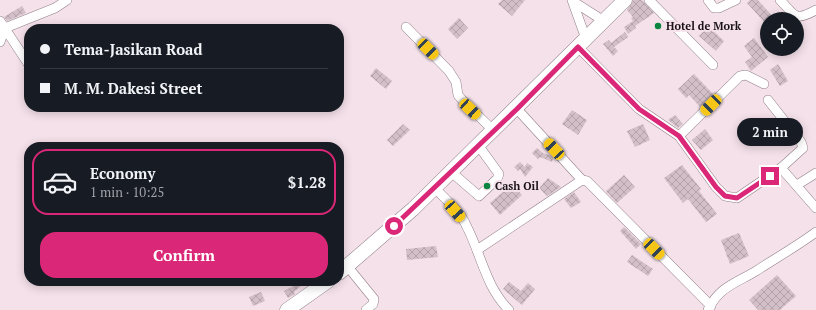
<!DOCTYPE html>
<html lang="en">
<head>
<meta charset="utf-8">
<style>
	:root { --surface:#171b24; --page:#20242c; --text:#f1f3f6; --muted:#9ea1a6; --line:#363941; --accent:#db2777 }
	body { margin:0; font-family:"PT Serif",serif; background:var(--page); color:var(--text); height:100vh; display:flex; flex-direction:column; font-size:15px; white-space:nowrap }
	* { box-sizing:border-box; margin:0 }
	p { font-size:13px; color:var(--muted) }
	.icon { flex:none; width:22px; height:22px; fill:none; stroke:currentColor; stroke-width:2; stroke-linecap:round; stroke-linejoin:round }
	.map { position:relative; flex:1; overflow:hidden }
	.side { position:absolute; left:24px; top:142px; width:320px; height:144px; display:flex; flex-direction:column; background:var(--surface); border-radius:16px; box-shadow:0 2px 10px #0003 }
	.side>* { flex:none }
	.guide { position:absolute; left:24px; top:24px; width:320px; height:88px; border-radius:16px; box-shadow:0 2px 10px #0003; display:grid; align-content:center; height:88px; padding:0 16px; background:var(--surface) }
	.controls { position:absolute; left:760px; top:12px; display:grid; gap:8px }
	.controls a { display:grid; place-items:center; width:44px; height:44px; border-radius:50%; background:var(--surface); box-shadow:0 2px 10px #0003; font-size:20px }
	.end { position:absolute; width:18px; height:18px; margin:-9px; border:5px solid #db2777; background:#fff; box-shadow:0 0 0 2px #fff }
	.from { border-radius:50% }
	.bubble { position:absolute; height:28px; border-radius:14px; background:var(--surface); box-shadow:0 2px 10px #0003; font-size:13px; font-weight:600; line-height:28px; text-align:center }
	.car { position:absolute; width:12px; height:24px; margin:-12px -6px; border-radius:5px; box-shadow:0 0 3px 1px #0007; background:linear-gradient(#f5c518 24%,#345 0 40%,#f5c518 0 76%,#345 0 86%,#f5c518 0) }
	.guide b { display:flex; align-items:center; gap:14px; height:38px; font-size:15px }
	.guide b+b { border-top:1px solid var(--line) }
	.guide i { width:10px; height:10px; background:var(--text) }
	ul { padding:7px 0 0; list-style:none }
	li { display:flex; align-items:center; gap:12px; height:66px; margin:0 8px 6px; padding:0 8px; border:2px solid transparent; border-radius:16px }
	li div { flex:1 }
	li b { display:block; font-size:15px }
	li em { font-style:normal; font-weight:600 }
	li.active { border-color:var(--accent) }
	li>.icon { width:36px; height:36px; stroke-width:1.5 }
	.cta { display:flex; gap:8px; margin-top:auto; padding:8px 16px }
	.cta a { flex:1; height:46px; border-radius:16px; background:var(--accent); color:#fff; font-size:16px; font-weight:600; line-height:46px; text-align:center }
	.map>svg:first-child { display:block }
	.building { fill:url(#building-cross-hatch) }
	.lines { fill:none; stroke-linecap:round; stroke-linejoin:round }
	.minor-casing { stroke:#917f87; stroke-width:10 }
	.highway-casing { stroke:#917f87; stroke-width:15 }
	.minor { stroke:#fff; stroke-width:9 }
	.highway { stroke:#fff; stroke-width:14 }
	.route { stroke:#db2777; stroke-width:5 }
	.poi-dot { fill:#09853f; stroke:#f5e1ea; stroke-width:1.5 }
	.labels { text-anchor:middle; stroke-width:4; stroke-linejoin:round; paint-order:stroke }
	.poi-label { font-size:11px; font-weight:bold; fill:#1a1316; stroke:#f5e1ea; text-anchor:start }
</style>
</head>
<body>
<div class="map">
<svg width="816" height="310" viewBox="0 0 816 310">
	<defs>
		<pattern id="building-cross-hatch" width="8" height="8" patternUnits="userSpaceOnUse"><rect width="8" height="8" fill="#d3bfc8"/><path d="M0 0l8 8M0 8l8-8" fill="none" stroke="#b5a3ab"/></pattern>
	</defs>
	<rect width="100%" height="100%" fill="#f5e1ea"/>
	<!-- building -->
	<g class="building">
		<polygon points="502,0 525,0 512,16 498,4"/>
		<polygon points="633,0 642,0 654,13 635,26 636,28 628,34 624,27 633,21 631,18 633,17 627,10"/>
		<polygon points="750,0 758,0 775,19 767,19 767,25 747,3"/>
		<polygon points="22,6 26,13 7,21 4,17"/>
		<polygon points="459,18 468,28 457,39 448,29"/>
		<polygon points="708,26 724,41 716,51 699,36"/>
		<polygon points="625,32 628,37 614,47 618,51 613,56 603,44 609,40 611,43"/>
		<polygon points="754,38 768,57 751,71 745,62 752,57 744,46"/>
		<polygon points="778,64 788,81 780,86 770,70"/>
		<polygon points="376,68 392,81 386,89 370,76"/>
		<polygon points="694,74 713,94 700,107 689,95 686,98 678,89"/>
		<polygon points="572,110 587,120 578,135 562,124"/>
		<polygon points="675,115 683,124 678,128 668,120"/>
		<polygon points="403,124 410,130 393,146 387,140"/>
		<polygon points="643,124 650,140 635,147 627,131"/>
		<polygon points="705,129 713,140 701,150 692,140"/>
		<polygon points="537,148 543,153 552,156 553,158 552,162 540,157 538,159 532,153"/>
		<polygon points="520,162 525,167 527,163 533,167 525,177 520,169 518,171 514,167"/>
		<polygon points="682,165 701,189 699,191 717,214 706,222 688,199 683,203 664,178"/>
		<polygon points="624,175 635,187 617,203 606,191"/>
		<polygon points="548,178 561,187 547,196 539,188"/>
		<polygon points="512,184 522,195 500,215 490,203"/>
		<polygon points="574,192 581,202 571,208 564,199"/>
		<polygon points="624,227 641,244 636,249 620,231"/>
		<polygon points="739,233 749,256 730,264 721,240"/>
		<polygon points="436,246 438,257 407,260 406,249"/>
		<polygon points="632,255 653,269 648,276 627,262"/>
		<polygon points="777,275 796,296 780,310 758,310 749,300"/>
		<polygon points="303,281 304,283 294,292 295,294 288,298 284,291"/>
		<polygon points="509,282 521,291 528,283 535,289 522,305 503,289"/>
		<polygon points="261,292 265,301 253,306 249,297"/>
	</g>
	<g class="lines">
		<!-- minor casing -->
		<g class="minor-casing">
			<g id="minor">
				<polyline points="572,0 586,39"/>
				<polyline points="649,0 713,65"/>
				<polyline points="708,0 714,8 719,8 736,0"/>
				<path d="M780,0C796,16 794,22 816,10"/>
				<polyline points="574,2 604,21"/>
				<polyline points="0,21 29,65"/>
				<polyline points="406,27 449,71 456,82 458,95 464,102 493,130"/>
				<polyline points="0,42 5,28 55,8 67,0"/>
				<polyline points="578,47 639,109 679,136 716,187 725,196 737,198 781,168 803,148 801,142 768,100"/>
				<polyline points="517,109 582,180"/>
				<polyline points="679,136 740,76 746,75 764,84"/>
				<polyline points="781,168 816,208"/>
				<polyline points="450,171 479,196 497,179 499,174 478,145"/>
				<polyline points="797,185 816,173"/>
				<path d="M434,187C444,198 460,211 466,225C481,253 485,286 509,310"/>
				<polyline points="477,250 582,180 587,181 711,306"/>
				<polyline points="348,267 374,299 373,304 366,310"/>
				<path d="M708,310C719,287 736,283 756,271C776,258 797,246 816,232"/>
			</g>
		</g>
		<!-- highway casing -->
		<g class="highway-casing">
			<g id="highway">
				<polyline points="339,273 413,209 625,0"/>
				<polyline points="287,310 328,281"/>
			</g>
		</g>
		<!-- minor -->
		<use href="#minor" class="minor"/>
		<!-- highway -->
		<use href="#highway" class="highway"/>
	</g>
	<g class="lines">
		<!-- route -->
		<polyline class="route" points="394,226 517,109 578,47 639,109 679,136 716,187 725,196 737,198 770,176"/>
	</g>
	<!-- markers -->
	<g class="poi-dot">
		<circle cx="658" cy="26" r="4"/>
		<circle cx="487" cy="186" r="4"/>
	</g>
	<g class="labels">
		<!-- poi labels -->
		<g class="poi-label">
			<text x="666" y="30">Hotel de Mork</text>
			<text x="495" y="190">Cash Oil</text>
		</g>
	</g>
</svg>
<div class="controls">
<a><svg class="icon" aria-label="locate" viewBox="0 0 24 24"><circle cx="12" cy="12" r="6"/><path d="M12 2v4M12 18v4M2 12h4M18 12h4"/></svg></a>
</div>
<i class="end from" style="left:394px;top:226px"></i>
<i class="end" style="left:770px;top:176px"></i>
<div class="bubble" style="left:737px;top:118px;width:66px">2 min</div>
<i class="car" style="left:428px;top:49px;rotate:135deg"></i>
<i class="car" style="left:711px;top:105px;rotate:225deg"></i>
<i class="car" style="left:470px;top:109px;rotate:133deg"></i>
<i class="car" style="left:554px;top:149px;rotate:317deg"></i>
<i class="car" style="left:455px;top:211px;rotate:139deg"></i>
<i class="car" style="left:654px;top:249px;rotate:135deg"></i>
<div class="guide">
<b><i class="from"></i>Tema-Jasikan Road</b>
<b><i></i>M. M. Dakesi Street</b>
</div>
<section class="side">
<ul>
<li class="active"><svg class="icon" aria-label="car" viewBox="0 0 24 24"><path d="M5 17H2v-5l4-1 3-4h7l3 4 3 1v5h-3M9 17h6M6 11h13"/><circle cx="7" cy="17" r="2"/><circle cx="17" cy="17" r="2"/></svg><div><b>Economy</b><p>1 min · 10:25</p></div><em>$1.28</em></li>
</ul>
<div class="cta"><a>Confirm</a></div>
</section>
</div>
</body>
</html>
